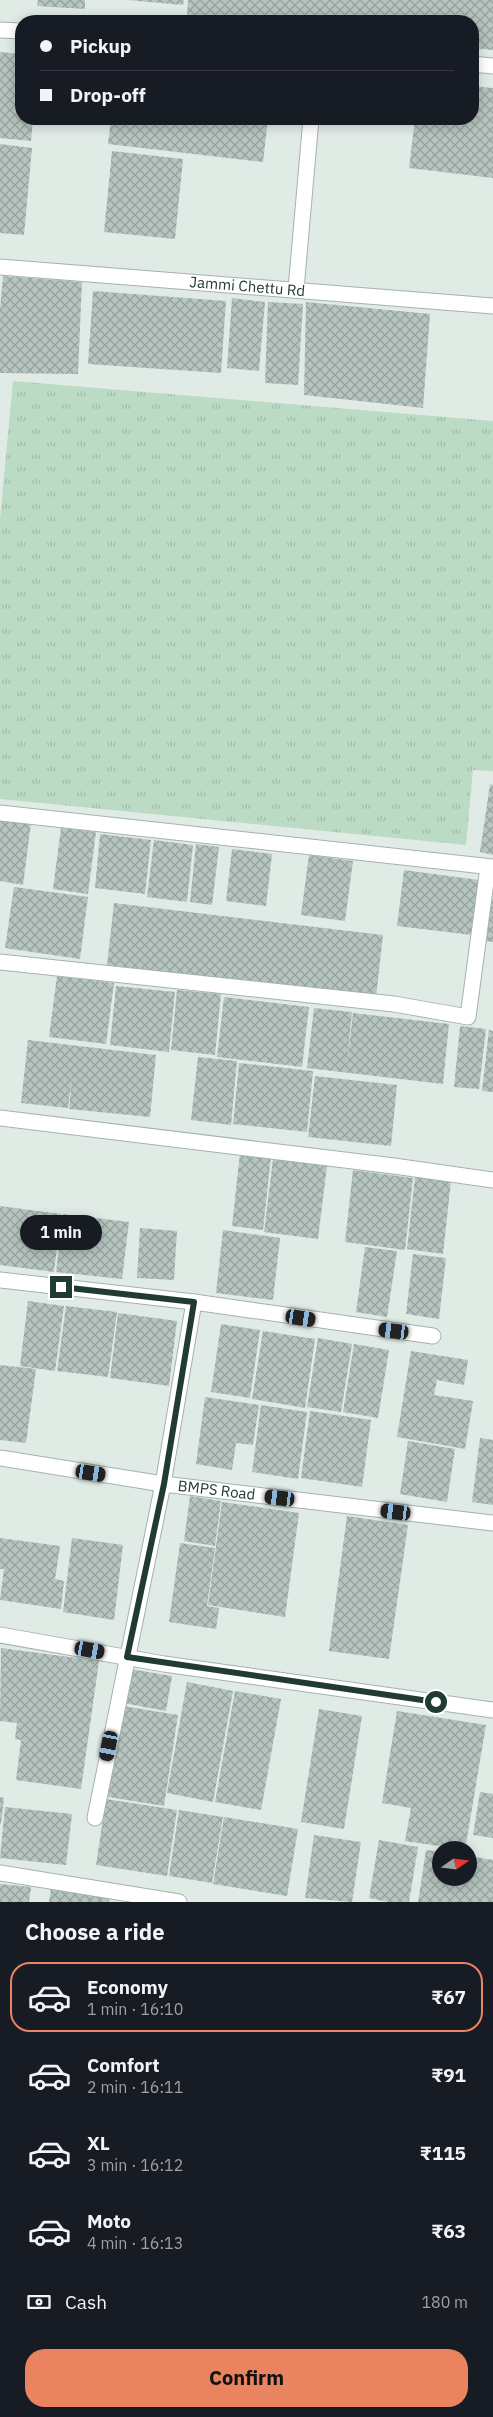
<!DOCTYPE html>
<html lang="en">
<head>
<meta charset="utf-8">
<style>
	:root { --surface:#171b24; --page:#20242c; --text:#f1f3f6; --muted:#9ea1a6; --line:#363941; --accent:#e98360 }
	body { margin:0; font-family:"IBM Plex Sans",sans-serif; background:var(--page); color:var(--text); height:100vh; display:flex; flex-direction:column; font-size:19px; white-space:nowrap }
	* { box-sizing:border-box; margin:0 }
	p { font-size:16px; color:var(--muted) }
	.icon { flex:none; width:28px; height:28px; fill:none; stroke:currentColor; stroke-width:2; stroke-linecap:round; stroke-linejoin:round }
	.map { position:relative; height:1902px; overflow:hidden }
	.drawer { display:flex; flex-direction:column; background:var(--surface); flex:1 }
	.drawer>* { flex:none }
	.banner { position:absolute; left:15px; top:15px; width:464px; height:110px; border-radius:20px; box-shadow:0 2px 12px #0003; display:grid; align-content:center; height:110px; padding:0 25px; background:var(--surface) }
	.needle { width:32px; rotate:76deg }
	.controls { position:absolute; left:432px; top:1841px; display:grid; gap:10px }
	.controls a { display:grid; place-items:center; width:45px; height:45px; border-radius:50%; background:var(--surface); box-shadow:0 2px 12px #0003; font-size:25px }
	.end { position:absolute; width:22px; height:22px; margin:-11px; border:6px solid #223a34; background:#fff; box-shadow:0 0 0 2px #fff }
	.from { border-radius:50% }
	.bubble { position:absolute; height:35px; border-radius:18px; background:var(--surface); box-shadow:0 2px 12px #0003; font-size:16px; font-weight:800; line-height:35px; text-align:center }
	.car { position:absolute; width:15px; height:30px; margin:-15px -8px; border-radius:6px; box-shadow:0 0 4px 1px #0007; background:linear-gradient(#222 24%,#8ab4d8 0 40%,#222 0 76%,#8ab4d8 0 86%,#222 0) }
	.banner b { display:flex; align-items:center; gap:18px; height:48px; font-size:19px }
	.banner b+b { border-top:1px solid var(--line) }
	.banner i { width:12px; height:12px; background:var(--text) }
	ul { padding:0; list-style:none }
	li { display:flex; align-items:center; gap:15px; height:70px; margin:0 10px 8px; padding:0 15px; border:2px solid transparent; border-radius:20px }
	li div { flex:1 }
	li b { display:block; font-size:19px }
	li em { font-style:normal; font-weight:800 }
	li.active { border-color:var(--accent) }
	li>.icon { width:45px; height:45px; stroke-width:1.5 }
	h2 { padding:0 25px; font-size:22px; line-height:60px }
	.pay { display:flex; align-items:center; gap:12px; height:55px; padding:0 25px; font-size:19px }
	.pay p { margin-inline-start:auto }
	.button { display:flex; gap:10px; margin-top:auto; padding:10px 25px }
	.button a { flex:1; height:58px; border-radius:20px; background:var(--accent); color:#111; font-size:20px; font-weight:800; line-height:58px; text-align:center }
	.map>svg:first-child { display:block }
	.park { fill:url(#park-tufts) }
	.building { fill:url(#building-cross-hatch) }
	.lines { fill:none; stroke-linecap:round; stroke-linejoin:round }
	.street-casing { stroke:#a4b2ad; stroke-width:17 }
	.street { stroke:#fff; stroke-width:15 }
	.route { stroke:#223a34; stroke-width:6 }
	.labels { text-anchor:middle; stroke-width:4.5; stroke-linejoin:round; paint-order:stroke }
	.street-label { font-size:15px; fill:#223a34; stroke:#f1f7f4 }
</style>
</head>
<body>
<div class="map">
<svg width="493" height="1902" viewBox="0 0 493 1902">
	<defs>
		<pattern id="park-tufts" width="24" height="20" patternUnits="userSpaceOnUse" patternTransform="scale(1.25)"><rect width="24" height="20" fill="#bbdbc4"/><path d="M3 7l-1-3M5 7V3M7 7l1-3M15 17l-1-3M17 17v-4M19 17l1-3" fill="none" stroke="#a0bda9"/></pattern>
		<pattern id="building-cross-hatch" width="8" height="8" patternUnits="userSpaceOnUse" patternTransform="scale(1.25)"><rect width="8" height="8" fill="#b6c5bf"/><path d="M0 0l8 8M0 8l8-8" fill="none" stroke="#94a19c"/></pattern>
	</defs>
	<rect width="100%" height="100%" fill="#e1ebe6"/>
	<!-- park -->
	<polygon class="park" points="13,381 493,421 493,771 473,770 466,845 0,799 0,520"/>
	<!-- building -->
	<g class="building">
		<polygon points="38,0 85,0 85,9 37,6"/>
		<polygon points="128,0 184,0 183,5"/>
		<polygon points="188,0 493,0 493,50 472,48 472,21 243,21 187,15"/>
		<polygon points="0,52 21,54 21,119 33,119 31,141 0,138"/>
		<polygon points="472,86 493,88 493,178 409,168 415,119 472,119"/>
		<polygon points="111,119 268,119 263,162 108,144"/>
		<polygon points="0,144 32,148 24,235 0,233"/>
		<polygon points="112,151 183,159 175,239 104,232"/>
		<polygon points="3,276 82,282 78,374 0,373 0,310"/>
		<polygon points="93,291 226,301 221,373 88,364"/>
		<polygon points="232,298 265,302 259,371 227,368"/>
		<polygon points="268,302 303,304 298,385 265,383"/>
		<polygon points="306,302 430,314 423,408 304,395"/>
		<polygon points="490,784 493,785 493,855 480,852"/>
		<polygon points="0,819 31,823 23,885 0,881"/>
		<polygon points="61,828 96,832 88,894 53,889"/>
		<polygon points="100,834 151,840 145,894 95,888"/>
		<polygon points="154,840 193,845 187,902 147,897"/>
		<polygon points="196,844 219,847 212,905 190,902"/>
		<polygon points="232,849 272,854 266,906 226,901"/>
		<polygon points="309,855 353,861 345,921 301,915"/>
		<polygon points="404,870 479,880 472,935 397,926"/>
		<polygon points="14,887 88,897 80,959 5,948"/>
		<polygon points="492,899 493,899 493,942 486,941"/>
		<polygon points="114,903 383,935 376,997 107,965"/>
		<polygon points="57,976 114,983 106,1044 49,1037"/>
		<polygon points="116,986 175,992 169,1052 110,1045"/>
		<polygon points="177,990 221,994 215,1055 171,1050"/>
		<polygon points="224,997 309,1007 302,1067 217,1057"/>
		<polygon points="314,1008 352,1012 347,1066 353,1013 449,1024 443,1084 307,1068"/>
		<polygon points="460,1026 486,1029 479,1089 454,1087"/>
		<polygon points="489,1030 493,1031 493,1092 482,1091"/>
		<polygon points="28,1040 156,1055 150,1117 69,1109 72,1076 68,1108 21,1103"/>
		<polygon points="198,1057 237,1061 231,1125 191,1120"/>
		<polygon points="239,1063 313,1071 307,1132 233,1124"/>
		<polygon points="315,1076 397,1085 391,1146 308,1137"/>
		<polygon points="240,1153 271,1157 263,1230 232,1226"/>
		<polygon points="273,1159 327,1166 318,1239 264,1232"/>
		<polygon points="353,1170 413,1178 405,1250 345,1242"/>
		<polygon points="415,1177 451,1181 443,1254 407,1249"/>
		<polygon points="0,1206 61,1214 54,1272 0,1265"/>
		<polygon points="63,1214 129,1222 122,1279 56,1272"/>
		<polygon points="140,1228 177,1231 174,1280 137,1278"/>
		<polygon points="223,1230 280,1238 273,1300 216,1293"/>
		<polygon points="365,1247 397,1251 387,1317 356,1312"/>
		<polygon points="413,1254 446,1258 439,1319 406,1314"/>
		<polygon points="28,1301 64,1306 55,1371 20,1366"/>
		<polygon points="66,1306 117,1312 108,1377 57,1371"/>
		<polygon points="118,1313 177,1321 169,1386 110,1378"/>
		<polygon points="221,1324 260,1330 250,1398 211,1392"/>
		<polygon points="263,1331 315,1339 305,1408 252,1399"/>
		<polygon points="318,1338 352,1344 341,1412 307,1407"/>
		<polygon points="354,1344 389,1350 378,1418 343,1412"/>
		<polygon points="411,1351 468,1360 464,1385 437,1380 434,1395 473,1401 465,1449 397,1437"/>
		<polygon points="0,1365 36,1369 26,1443 0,1440"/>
		<polygon points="205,1397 259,1405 253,1445 236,1443 232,1470 196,1464"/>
		<polygon points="261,1405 307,1412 298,1479 252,1472"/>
		<polygon points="310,1411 371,1420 362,1487 301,1478"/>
		<polygon points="480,1438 493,1440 493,1505 472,1502"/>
		<polygon points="408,1441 455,1449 447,1502 400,1494"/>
		<polygon points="190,1496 221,1501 215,1546 184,1541"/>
		<polygon points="222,1502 299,1513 285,1617 208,1605"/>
		<polygon points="347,1516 408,1525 389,1659 329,1651"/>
		<polygon points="0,1538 60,1546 55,1579 64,1581 61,1609 0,1600 4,1569 0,1569"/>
		<polygon points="72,1538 123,1545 114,1620 63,1612"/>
		<polygon points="180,1543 215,1548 207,1606 219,1608 216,1629 169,1622"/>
		<polygon points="1,1648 99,1661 81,1789 16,1780 21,1740 15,1739 17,1723 0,1721"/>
		<polygon points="130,1669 172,1676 166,1711 123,1703"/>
		<polygon points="187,1682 233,1691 213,1802 167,1793"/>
		<polygon points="235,1691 281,1699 261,1810 215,1802"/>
		<polygon points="123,1706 178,1715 164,1806 108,1797"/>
		<polygon points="319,1709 362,1716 344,1829 301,1822"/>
		<polygon points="397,1711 486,1725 465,1850 405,1841 411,1808 382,1803"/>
		<polygon points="480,1792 493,1794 493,1838 473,1835"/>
		<polygon points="0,1797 4,1798 1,1824 0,1824"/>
		<polygon points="106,1799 177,1810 167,1876 96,1865"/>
		<polygon points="5,1807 72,1814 66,1865 0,1858"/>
		<polygon points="179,1810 223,1817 212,1883 169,1876"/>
		<polygon points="224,1817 298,1829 287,1896 213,1884"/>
		<polygon points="314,1835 361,1842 352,1902 305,1898"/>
		<polygon points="379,1840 418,1847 409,1902 388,1902 369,1898"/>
		<polygon points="426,1850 441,1852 441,1878 469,1878 469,1856 493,1860 493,1902 418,1902"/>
		<polygon points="0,1884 31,1887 29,1902 0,1902"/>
		<polygon points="51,1888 110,1896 109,1902 49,1902"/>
	</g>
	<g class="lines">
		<!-- street casing -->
		<g class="street-casing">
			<g id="street">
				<polyline points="0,30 21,31"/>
				<polyline points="472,64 493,66"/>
				<path id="s1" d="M0,267L493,306"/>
				<polyline points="296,289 311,119"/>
				<polyline points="0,813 493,867"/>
				<polyline points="0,962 394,1004 468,1017 488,867"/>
				<polyline points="0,1118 394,1166 493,1180"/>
				<polyline points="0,1280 194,1302 433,1336"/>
				<path id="s2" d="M0,1458L163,1484L493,1523"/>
				<polyline points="0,1635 164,1664 493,1710"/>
				<polyline points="95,1818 163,1484 194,1302"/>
				<polyline points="0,1873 179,1902"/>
			</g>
		</g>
		<!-- street -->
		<use href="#street" class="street"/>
	</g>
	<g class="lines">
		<!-- route -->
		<polyline class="route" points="61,1287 194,1302 164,1484 127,1657 436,1702"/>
	</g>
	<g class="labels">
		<!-- street labels -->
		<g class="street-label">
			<text dy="5" stroke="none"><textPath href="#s1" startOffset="248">Jammi Chettu Rd</textPath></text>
			<text dy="5" stroke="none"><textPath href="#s2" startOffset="219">BMPS Road</textPath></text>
		</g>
	</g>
</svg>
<div class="controls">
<a><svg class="needle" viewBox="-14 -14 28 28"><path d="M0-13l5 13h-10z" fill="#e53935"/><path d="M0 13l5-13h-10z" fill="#9ea1a6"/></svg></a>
</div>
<i class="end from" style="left:436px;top:1702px"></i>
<i class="end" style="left:61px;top:1287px"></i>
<div class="bubble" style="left:20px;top:1215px;width:82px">1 min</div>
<i class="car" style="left:301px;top:1318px;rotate:99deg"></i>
<i class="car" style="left:394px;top:1331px;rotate:277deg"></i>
<i class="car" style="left:91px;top:1473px;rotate:99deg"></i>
<i class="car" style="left:280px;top:1498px;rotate:277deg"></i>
<i class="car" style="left:396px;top:1512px;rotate:277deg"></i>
<i class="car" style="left:90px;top:1650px;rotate:100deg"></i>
<i class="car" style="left:109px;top:1746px;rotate:191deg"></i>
<div class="banner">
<b><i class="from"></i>Pickup</b>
<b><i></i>Drop-off</b>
</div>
</div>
<section class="drawer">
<h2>Choose a ride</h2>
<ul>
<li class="active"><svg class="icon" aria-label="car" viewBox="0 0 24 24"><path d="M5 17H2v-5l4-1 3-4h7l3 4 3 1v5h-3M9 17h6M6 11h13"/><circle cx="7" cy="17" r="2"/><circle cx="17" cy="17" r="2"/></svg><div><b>Economy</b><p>1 min · 16:10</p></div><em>₹67</em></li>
<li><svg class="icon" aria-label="car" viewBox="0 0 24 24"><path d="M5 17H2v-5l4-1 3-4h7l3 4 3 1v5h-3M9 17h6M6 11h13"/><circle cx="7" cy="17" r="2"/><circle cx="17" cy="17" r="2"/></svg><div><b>Comfort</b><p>2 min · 16:11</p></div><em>₹91</em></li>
<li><svg class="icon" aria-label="car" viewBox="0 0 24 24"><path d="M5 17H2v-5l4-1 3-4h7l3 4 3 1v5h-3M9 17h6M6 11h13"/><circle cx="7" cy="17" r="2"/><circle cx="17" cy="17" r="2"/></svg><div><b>XL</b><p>3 min · 16:12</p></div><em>₹115</em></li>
<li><svg class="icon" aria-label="car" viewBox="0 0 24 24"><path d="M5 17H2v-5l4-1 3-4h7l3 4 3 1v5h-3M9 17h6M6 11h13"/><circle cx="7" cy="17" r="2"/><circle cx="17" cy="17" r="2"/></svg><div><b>Moto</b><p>4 min · 16:13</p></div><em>₹63</em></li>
</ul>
<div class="pay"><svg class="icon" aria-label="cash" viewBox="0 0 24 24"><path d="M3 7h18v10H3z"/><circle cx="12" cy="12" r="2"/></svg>Cash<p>180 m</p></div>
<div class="button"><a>Confirm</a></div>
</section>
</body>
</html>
